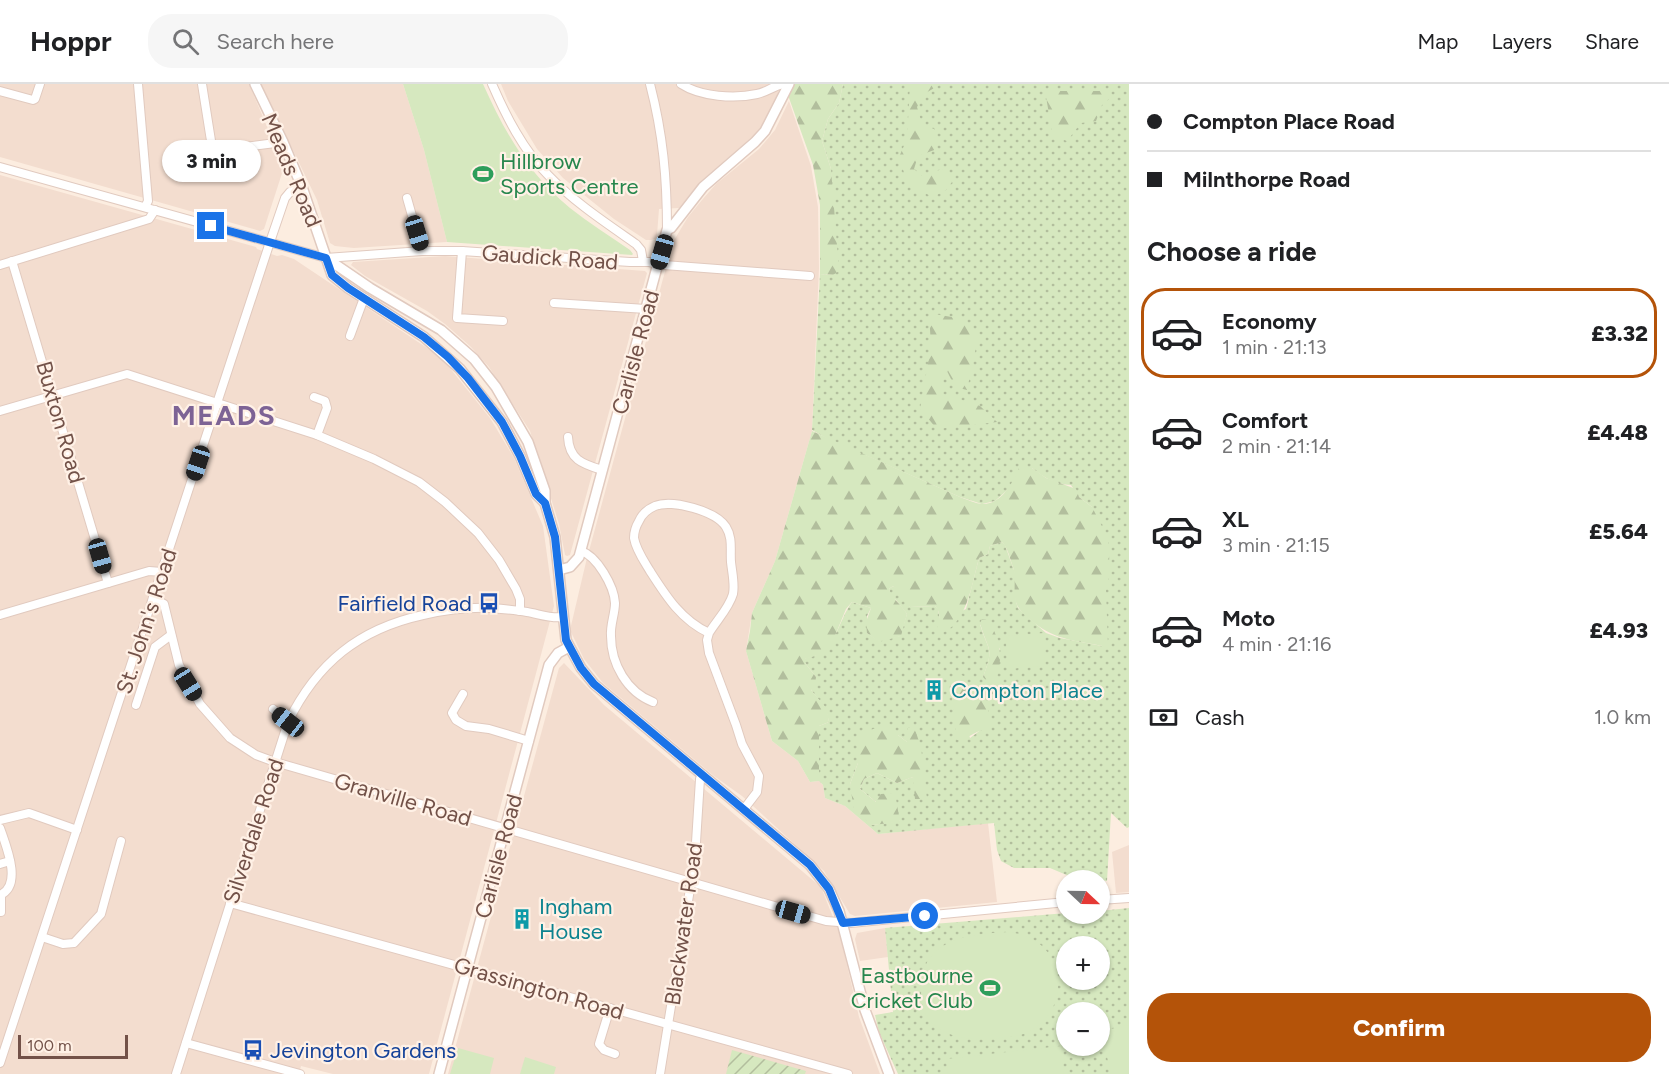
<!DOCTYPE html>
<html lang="en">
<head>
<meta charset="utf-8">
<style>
	:root { --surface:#fff; --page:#f6f6f6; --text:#202124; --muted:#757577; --line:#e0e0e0; --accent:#b45309 }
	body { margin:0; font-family:Figtree,sans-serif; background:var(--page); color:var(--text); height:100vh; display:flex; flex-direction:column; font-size:22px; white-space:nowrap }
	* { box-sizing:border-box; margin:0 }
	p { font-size:20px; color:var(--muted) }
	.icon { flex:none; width:33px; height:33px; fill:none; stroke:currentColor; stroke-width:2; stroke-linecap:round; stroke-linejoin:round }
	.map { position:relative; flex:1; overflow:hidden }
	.panel { display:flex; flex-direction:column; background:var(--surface); width:540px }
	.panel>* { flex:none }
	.hud { display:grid; align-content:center; height:132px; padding:0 18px; background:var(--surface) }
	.needle { width:39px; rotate:112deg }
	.fabs { position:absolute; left:1056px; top:786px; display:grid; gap:12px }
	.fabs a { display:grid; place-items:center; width:54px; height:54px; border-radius:50%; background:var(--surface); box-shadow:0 2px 4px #0004; font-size:30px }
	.scale { position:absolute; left:18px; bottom:15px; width:110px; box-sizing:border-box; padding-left:6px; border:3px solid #725148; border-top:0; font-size:16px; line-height:21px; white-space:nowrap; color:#725148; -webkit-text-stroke:4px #fff1e6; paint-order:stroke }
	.end { position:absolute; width:27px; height:27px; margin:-14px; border:8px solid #1a73e8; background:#fff; box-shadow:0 0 0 3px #fff }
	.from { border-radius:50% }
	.bubble { position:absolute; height:42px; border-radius:21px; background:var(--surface); box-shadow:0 2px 4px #0004; font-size:20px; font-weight:800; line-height:42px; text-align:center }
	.car { position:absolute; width:18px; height:36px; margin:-18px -9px; border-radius:8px; box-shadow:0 0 4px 2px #0007; background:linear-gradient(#222 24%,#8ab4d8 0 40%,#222 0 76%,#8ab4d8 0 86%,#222 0) }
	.hud b { display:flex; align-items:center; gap:21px; height:57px; font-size:22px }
	.hud b+b { border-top:2px solid var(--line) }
	.hud i { width:15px; height:15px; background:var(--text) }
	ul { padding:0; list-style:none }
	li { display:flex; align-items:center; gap:18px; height:90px; margin:0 12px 9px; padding:0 6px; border:3px solid transparent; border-radius:24px }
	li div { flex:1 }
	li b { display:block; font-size:22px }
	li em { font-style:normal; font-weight:800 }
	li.selected { border-color:var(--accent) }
	li>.icon { width:54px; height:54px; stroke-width:1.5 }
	h2 { padding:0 18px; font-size:27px; line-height:72px }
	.pay { display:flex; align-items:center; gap:15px; height:66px; padding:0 18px; font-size:22px }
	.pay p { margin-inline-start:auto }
	.button { display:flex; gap:12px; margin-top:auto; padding:12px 18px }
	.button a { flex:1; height:69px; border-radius:24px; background:var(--accent); color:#fff; font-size:24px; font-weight:800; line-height:69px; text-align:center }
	header { display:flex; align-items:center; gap:36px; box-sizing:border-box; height:84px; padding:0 30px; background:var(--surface); border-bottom:2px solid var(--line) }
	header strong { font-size:28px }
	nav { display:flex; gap:33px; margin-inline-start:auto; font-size:21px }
	.search { width:420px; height:54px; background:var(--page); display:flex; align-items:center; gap:15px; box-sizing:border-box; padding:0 21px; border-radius:24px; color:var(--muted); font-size:22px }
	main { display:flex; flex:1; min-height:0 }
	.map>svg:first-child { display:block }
	.residential { fill:#f3ddcf }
	.grass { fill:url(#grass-dots); fill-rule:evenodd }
	.forest { fill:url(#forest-firs) }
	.garden { fill:url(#garden-furrows) }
	.pitch { fill:#d6e8bf }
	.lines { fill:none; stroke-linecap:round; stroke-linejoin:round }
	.minor-casing { stroke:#e1cabf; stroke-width:10 }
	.tertiary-casing { stroke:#e1cabf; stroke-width:12 }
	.minor { stroke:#fff; stroke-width:8 }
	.tertiary { stroke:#fff; stroke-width:9 }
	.route { stroke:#1a73e8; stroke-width:8 }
	.labels { text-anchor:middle; stroke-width:4.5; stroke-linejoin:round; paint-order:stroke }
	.leisure-label { font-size:22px; fill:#27864d; stroke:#fff1e6; text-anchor:start }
	.street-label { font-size:22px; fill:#725148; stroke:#fff1e6 }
	.transit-label { font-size:22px; fill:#164399; stroke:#fff1e6; text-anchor:end }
	.culture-label { font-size:22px; fill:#0d838f; stroke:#fff1e6; text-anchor:start }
	.district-label { font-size:28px; font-weight:bold; letter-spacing:1.5px; fill:#7d6395; stroke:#fff1e6 }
</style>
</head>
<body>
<header>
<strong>Hoppr</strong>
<div class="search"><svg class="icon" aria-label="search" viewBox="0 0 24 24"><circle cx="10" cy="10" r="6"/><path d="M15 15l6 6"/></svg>Search here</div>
<nav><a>Map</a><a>Layers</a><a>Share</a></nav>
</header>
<main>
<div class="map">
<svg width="1129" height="990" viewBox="0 0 1129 990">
	<defs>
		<pattern id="grass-dots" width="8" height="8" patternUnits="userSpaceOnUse" patternTransform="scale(1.5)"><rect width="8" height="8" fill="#d6e8bf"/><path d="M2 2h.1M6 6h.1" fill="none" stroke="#b2be9d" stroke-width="1.8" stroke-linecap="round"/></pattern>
		<pattern id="forest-firs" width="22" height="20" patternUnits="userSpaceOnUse" patternTransform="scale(1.5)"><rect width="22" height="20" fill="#d6e8bf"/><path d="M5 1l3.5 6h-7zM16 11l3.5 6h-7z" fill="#b2be9d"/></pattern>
		<pattern id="garden-furrows" width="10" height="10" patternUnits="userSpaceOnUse" patternTransform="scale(1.5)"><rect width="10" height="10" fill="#d6e8bf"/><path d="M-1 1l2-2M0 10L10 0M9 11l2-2" fill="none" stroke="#b2be9d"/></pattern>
	</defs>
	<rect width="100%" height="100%" fill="#fcede0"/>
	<!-- residential -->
	<g class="residential">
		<polygon points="0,0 249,0 284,83 264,145 260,147 0,73"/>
		<polygon points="261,0 403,0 424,66 447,158 354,164 335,162 330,159 317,116"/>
		<polygon points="501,0 780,0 777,13 765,38 753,52 701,97 679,124 659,125 657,151 655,155 651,156 646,156 614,135 563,94 537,65 508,17"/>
		<polygon points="789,17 811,82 818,123 819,184 812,347 775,477 752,529 746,567 772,657 798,677 810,698 819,697 823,701 825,714 845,722 878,750 988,739 997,818 855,832 850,830 824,787 742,712 714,692 603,599 584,575 570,546 586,478 673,158 688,133 702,116 716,100 759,65 775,46"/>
		<polygon points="0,91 256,163 257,165 277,172 282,171 294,175 433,268 449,283 490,334 514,374 543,442 554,522 429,990 333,990 301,982 299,990 0,990"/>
		<polygon points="445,172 645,187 647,189 570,471 567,472 565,471 559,440 530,347 489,283 471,263 445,240 427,227 365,192 351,181 353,178"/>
		<polygon points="564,579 604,621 821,803 840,851 859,933 880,990 448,990 559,584"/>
		<polygon points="1129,761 1129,808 1116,809 1112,768"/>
		<polygon points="885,844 888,873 860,877 855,855 857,849"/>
	</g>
	<!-- grass -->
	<g class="grass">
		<path d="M843,0H1129V743L1127,744L1111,729L1107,797L1069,792L1050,784H1014L1001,777L997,766L994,739L878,750L845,722L825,714L823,701L819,697V642L829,638L826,625L811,606L816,593L805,579V575C809,572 814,573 818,570C837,559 840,534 852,518L871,524L867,532V549L879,557L900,552L907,530L896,516L891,513L889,505L893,502L898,505L910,523L935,522L938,525L940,537L966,525L979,474L988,470L990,462L1002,458L1005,461L1015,489L1016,518L1018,524L1029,534L1046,549L1060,554L1102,562L1092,423L1079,413L1071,401C1055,400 1044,394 1032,384L995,417L982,420L960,413L865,371H856L812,346L820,190L833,191L831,85L822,57L828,35L839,19ZM980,540L1000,565L983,593C995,562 988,568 980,540ZM966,603L973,612L980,613L982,645L970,654L958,611ZM898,651L907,658L926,715L913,693L897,699L877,689L864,695L860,705L900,737L872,741L850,700L858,679Z"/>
		<path d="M1129,824V990H898L879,948L875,931L893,928L885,844L1066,829L1100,830V827ZM1066,862H1100V896H1066ZM1066,928H1100V962H1066Z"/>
	</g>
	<!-- forest -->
	<g class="forest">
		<polygon points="784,0 843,0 839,19 828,35 822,57 831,85 839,187 833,191 820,190 820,121 813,81"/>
		<polygon points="910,0 941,0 924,10 917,23 922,40 934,45 937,65 918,72 914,85 922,92 942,85 952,98 946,106 933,113 908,101 899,73 907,55"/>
		<polygon points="1052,7 1104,7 1110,14 1102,21 1096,37 1081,39 1067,57 1053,52 1046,13"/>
		<polygon points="929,229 957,234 979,249 967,306 955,303 947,287 941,297 943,310 980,322 997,338 937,345 920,325 931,262"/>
		<path d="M812,347L960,413C966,415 976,420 983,420C1003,419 1012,399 1019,384H1032L1046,394L1076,405L1079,413L1092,423L1108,454L1110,488L1106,506L1108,563C1079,557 1056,557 1033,538C1027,533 1020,527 1017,521C1012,510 1017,495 1013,483C1010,475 1008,464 1002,458L990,462L988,470L979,474C972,499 967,542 939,550L936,547C939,539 942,529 935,522L910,523C901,518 901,507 893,502L889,505C892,515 901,520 907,530L901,552L879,558L867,549L866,538L871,524L852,518L846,525L830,564L818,571L805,575V579L816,593L815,602L811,606L827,625L829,638L819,642V697L810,698L798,677L772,657L746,567L750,547L752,529L775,477Z"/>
		<path d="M982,535L988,536C1002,557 1004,579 993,603L983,593C995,562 988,568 980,539Z"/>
		<path d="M959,590L966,593V603L973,612L980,613L987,618L991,645C977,644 972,654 957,656L952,614L958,611L954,599Z"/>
		<polygon points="890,641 898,651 907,658 908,644 914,643 921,663 927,715 915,715 913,693 897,699 877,689 864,695 860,705 876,718 881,710 895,709 900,738 872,741 854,727 850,700 858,679 858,652 873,645"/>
	</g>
	<!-- garden -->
	<polygon class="garden" points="732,966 806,987 805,990 726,990"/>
	<!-- pitch -->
	<g class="pitch">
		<path d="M403,0H483C504,47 529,91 570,124C589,139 610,152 630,166L633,170L632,171L447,158L424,66Z"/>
		<polygon points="1044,549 1045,582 1007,585 1006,552"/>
		<path d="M1008,848C1028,850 1047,860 1054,880C1064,905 1055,934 1030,947C1021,952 1010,953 999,954C964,959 921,951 921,907C920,855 968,850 1008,848Z"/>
		<polygon points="1129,941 1129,990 1111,990 1101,947"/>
		<polygon points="1061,962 1064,990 948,990 946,975"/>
		<polygon points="458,964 494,974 490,990 450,990"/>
		<polygon points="525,973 556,983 554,990 520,990"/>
	</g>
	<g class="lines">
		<!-- minor casing -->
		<g class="minor-casing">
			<g id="minor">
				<polyline points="138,0 148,117 145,123"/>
				<polyline points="202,0 212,63 214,67 283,58"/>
				<path d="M492,0C506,32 523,66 548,91C574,118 606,139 636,160L641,166L643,177"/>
				<path d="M650,0C663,50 667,94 667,146"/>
				<path d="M681,0C701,13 735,15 757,10C767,8 775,1 784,0"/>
				<polyline points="0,7 33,16 35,15 40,0"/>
				<polyline points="0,83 326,174 422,167 462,167 630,178 649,178 664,181 810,192"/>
				<polyline points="407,114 422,167"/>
				<polyline points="462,167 457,234 503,237"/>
				<polyline points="12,177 108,499"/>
				<polyline points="0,181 149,135 155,126"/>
				<polyline points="554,219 646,225"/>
				<polyline points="350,252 364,214"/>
				<polyline points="314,313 325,317 327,324 317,351"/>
				<polyline points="0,327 127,290 317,351 374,375 419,398 445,418 478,449 499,476 516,505 520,515 520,527"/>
				<path d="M568,353C569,376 583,380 602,386"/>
				<path d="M581,467C597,472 614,502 615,519C615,530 610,541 611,552C611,580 627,608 653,618"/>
				<polyline points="153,514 164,520 179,581 200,620 230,654 256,671 275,678 826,837 851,839 1066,818"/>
				<polyline points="0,531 149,487 162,488"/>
				<path d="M709,549C717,536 729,524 733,510C735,500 732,488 731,478C730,466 733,454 726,443C716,427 672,415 655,422C648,425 642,430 639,437C636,442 634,448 634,454C636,466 644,477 650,487C666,512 681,536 709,549L707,556L709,569L736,641L742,660L759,692L757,708L744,725"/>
				<polyline points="463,610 452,629 456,636 466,642 489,645 529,657"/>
				<polyline points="136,621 155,563 171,551"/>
				<polyline points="273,625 288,638"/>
				<polyline points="0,736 29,729 77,746"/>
				<path d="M0,744C6,762 23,801 0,811"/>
				<polyline points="0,780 10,777"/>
				<polyline points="1100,816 1129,814"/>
				<polyline points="230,819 848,990"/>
				<polyline points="1,828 1,812"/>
				<polyline points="42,853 63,860 74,859 101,830 121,757"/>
				<polyline points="610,924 599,960 604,966 615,970"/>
				<polyline points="186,959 300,990"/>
				<polyline points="0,979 270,158 285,114 290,108 302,103"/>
				<path d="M176,990L288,638C317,579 359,545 423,531C445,526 468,523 491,524C503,525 515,526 527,528C539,530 551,535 563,533"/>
				<polyline points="660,990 695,774 700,695 702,690"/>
			</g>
		</g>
		<!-- tertiary casing -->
		<g class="tertiary-casing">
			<g id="tertiary">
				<polyline points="255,0 283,58 302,103 332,191 348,204 424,253 460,285 502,338 520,372 536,410 545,419"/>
				<polyline points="326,174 370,204 441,246 474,275 496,303 528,358 545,407 545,419 555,453 566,556 581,584 594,600 810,781 829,805 839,827 865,926 889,990"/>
				<polyline points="559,486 570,483 579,473 667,146 671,144 703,103 755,58 765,47 789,0"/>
				<polyline points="439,990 549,581 558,569 569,563"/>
			</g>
		</g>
		<!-- minor -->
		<use href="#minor" class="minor"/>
		<!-- tertiary -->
		<use href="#tertiary" class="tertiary"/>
	</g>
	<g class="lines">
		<!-- route -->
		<polyline class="route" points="211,142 326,174 332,191 348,204 424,253 448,273 468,294 502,338 520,372 536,410 545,419 555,453 566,556 581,584 594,600 810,781 829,805 843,839 925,832"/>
	</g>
	<!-- icons -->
	<defs>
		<g id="stadium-bare" transform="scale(1.62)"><path d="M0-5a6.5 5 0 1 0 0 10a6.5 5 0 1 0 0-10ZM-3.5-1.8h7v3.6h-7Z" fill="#2e9e5b" stroke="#fff1e6" stroke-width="2.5" paint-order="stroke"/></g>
		<g id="bus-bare" transform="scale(1.62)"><path d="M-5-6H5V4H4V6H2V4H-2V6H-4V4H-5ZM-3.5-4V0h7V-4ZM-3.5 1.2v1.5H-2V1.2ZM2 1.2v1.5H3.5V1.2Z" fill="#1a4fb4" stroke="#fff1e6" stroke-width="2.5" paint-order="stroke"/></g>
		<g id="building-bare" transform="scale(1.62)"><path d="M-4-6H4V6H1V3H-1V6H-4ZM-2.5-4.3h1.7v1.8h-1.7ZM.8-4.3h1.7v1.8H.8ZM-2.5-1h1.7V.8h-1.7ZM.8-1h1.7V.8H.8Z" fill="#0f9aa8" stroke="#fff1e6" stroke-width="2.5" paint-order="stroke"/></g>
	</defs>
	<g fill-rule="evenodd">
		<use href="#stadium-bare" x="483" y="90"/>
		<use href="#bus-bare" x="489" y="519"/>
		<use href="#building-bare" x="934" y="606"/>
		<use href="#building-bare" x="522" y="835"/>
		<use href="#stadium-bare" x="990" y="904"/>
		<use href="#bus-bare" x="253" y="966"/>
	</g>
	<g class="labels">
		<!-- leisure labels -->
		<g class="leisure-label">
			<text x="500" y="85">Hillbrow<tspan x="500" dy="25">Sports Centre</tspan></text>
			<text x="973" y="899" text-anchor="end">Eastbourne<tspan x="973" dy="25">Cricket Club</tspan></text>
		</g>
		<!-- street labels -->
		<g class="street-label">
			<text transform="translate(292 86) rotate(67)" y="8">Meads Road</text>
			<text transform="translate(550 173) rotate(4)" y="8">Gaudick Road</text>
			<text transform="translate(635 268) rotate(-75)" y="8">Carlisle Road</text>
			<text transform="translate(61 338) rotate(74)" y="8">Buxton Road</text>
			<text transform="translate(146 537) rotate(-72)" y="8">St. John's Road</text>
			<text transform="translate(403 715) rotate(16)" y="8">Granville Road</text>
			<text transform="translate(253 747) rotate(-72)" y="8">Silverdale Road</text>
			<text transform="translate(498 772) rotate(-75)" y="8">Carlisle Road</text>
			<text transform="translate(683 840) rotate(-82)" y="8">Blackwater Road</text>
			<text transform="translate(539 904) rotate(16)" y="8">Grassington Road</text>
		</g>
		<!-- transit labels -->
		<g class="transit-label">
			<text x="472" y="527">Fairfield Road</text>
			<text x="270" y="974" text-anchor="start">Jevington Gardens</text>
		</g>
		<!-- culture labels -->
		<g class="culture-label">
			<text x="951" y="614">Compton Place</text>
			<text x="539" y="830">Ingham<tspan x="539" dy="25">House</tspan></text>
		</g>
		<!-- district labels -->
		<g class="district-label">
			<text x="224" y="341">MEADS</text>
		</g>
	</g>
</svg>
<div class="fabs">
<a><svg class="needle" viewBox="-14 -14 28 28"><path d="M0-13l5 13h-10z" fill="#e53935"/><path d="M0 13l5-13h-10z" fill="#757577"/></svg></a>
<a>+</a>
<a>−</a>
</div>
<div class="scale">100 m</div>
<i class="end from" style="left:925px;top:832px"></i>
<i class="end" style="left:211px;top:142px"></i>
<div class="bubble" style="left:162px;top:56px;width:99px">3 min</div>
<i class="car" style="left:417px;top:149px;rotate:163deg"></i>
<i class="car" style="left:662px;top:168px;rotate:196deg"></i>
<i class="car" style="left:198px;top:379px;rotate:198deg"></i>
<i class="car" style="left:100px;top:472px;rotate:164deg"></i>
<i class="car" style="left:188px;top:600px;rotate:148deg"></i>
<i class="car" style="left:288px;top:638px;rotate:308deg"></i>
<i class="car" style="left:793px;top:828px;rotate:106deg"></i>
</div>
<section class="panel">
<div class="hud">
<b><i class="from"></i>Compton Place Road</b>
<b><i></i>Milnthorpe Road</b>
</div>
<h2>Choose a ride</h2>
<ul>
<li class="selected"><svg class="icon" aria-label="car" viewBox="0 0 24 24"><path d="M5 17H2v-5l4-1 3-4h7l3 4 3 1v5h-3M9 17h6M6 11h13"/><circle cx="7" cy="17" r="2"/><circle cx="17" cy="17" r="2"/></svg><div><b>Economy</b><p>1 min · 21:13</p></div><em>£3.32</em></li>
<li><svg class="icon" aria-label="car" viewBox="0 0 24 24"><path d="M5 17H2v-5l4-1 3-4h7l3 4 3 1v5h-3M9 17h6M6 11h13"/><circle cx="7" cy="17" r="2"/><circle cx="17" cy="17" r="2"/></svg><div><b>Comfort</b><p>2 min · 21:14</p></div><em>£4.48</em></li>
<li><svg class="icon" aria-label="car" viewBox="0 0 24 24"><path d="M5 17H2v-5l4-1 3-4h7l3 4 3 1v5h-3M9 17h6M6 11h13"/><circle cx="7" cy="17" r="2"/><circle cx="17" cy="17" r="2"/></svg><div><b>XL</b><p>3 min · 21:15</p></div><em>£5.64</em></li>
<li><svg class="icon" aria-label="car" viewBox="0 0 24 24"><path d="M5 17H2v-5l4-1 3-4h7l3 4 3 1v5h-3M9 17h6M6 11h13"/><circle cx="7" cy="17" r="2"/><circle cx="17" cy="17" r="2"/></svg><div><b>Moto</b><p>4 min · 21:16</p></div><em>£4.93</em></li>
</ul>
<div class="pay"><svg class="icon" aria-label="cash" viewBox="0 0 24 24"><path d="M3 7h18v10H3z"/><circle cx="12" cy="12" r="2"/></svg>Cash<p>1.0 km</p></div>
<div class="button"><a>Confirm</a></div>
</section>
</main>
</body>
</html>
